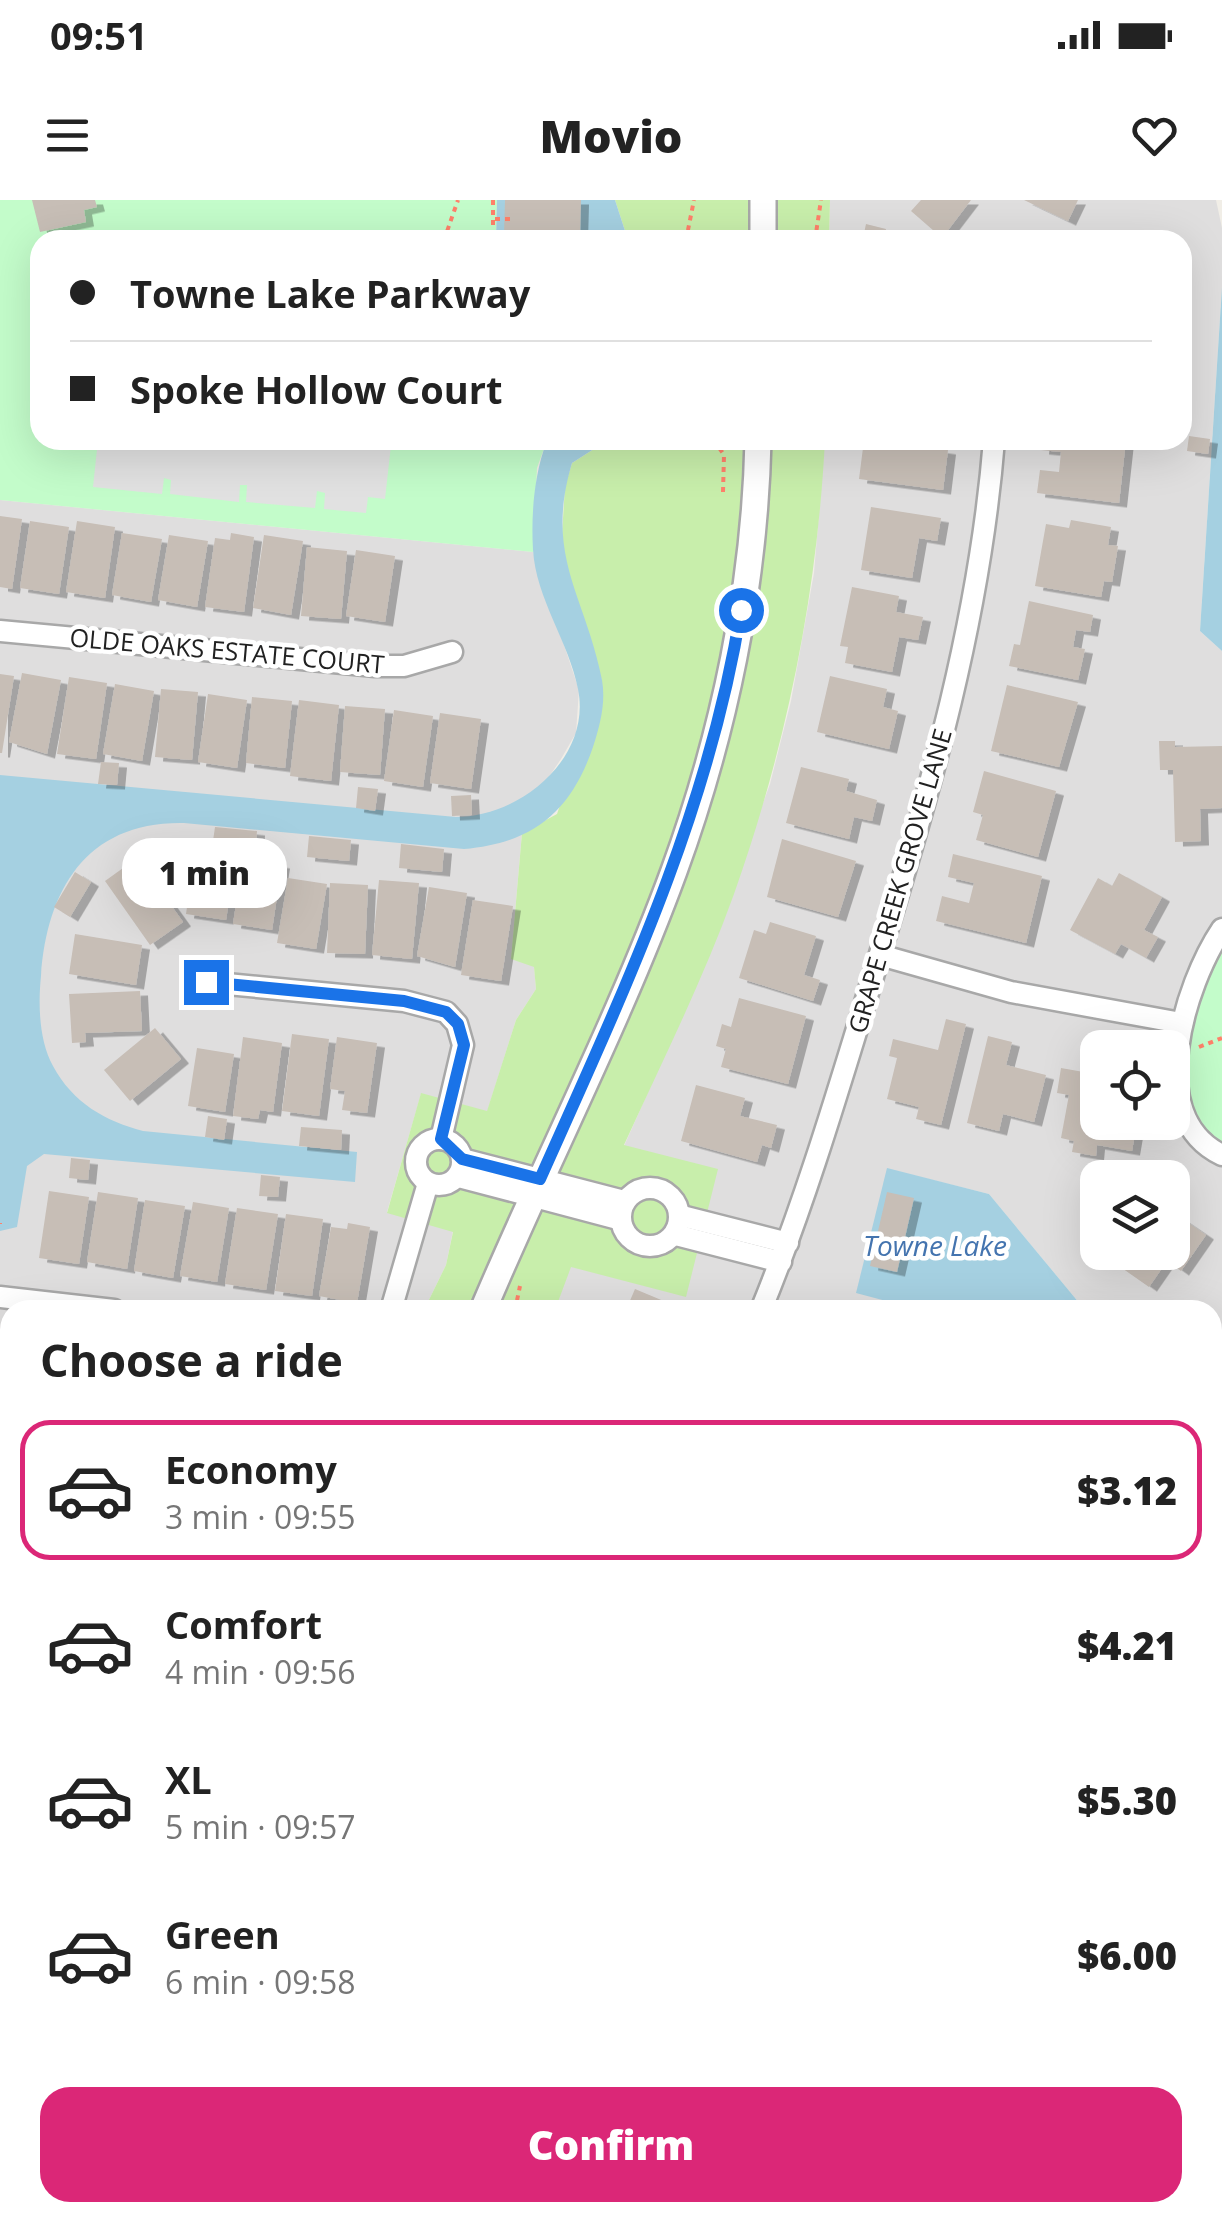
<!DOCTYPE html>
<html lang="en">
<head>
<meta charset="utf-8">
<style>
	:root { --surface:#fff; --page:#f2f2f2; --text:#222; --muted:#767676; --line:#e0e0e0; --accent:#db2777 }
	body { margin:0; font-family:"Open Sans",sans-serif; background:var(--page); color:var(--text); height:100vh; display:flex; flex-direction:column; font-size:38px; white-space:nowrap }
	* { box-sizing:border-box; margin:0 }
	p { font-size:32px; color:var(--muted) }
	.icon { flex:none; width:55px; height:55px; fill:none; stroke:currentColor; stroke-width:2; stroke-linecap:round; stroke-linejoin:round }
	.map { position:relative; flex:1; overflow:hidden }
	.side { position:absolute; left:0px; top:1100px; width:1222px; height:922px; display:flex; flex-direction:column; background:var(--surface); border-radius:30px 30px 0 0; box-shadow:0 10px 40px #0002 }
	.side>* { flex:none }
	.guide { position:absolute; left:30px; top:30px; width:1162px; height:220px; border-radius:30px; box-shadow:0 10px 40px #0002; display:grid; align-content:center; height:220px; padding:0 40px; background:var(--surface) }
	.controls { position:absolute; left:1080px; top:830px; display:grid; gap:20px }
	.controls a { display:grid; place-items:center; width:110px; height:110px; border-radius:20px; background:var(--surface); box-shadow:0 10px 40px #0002; font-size:50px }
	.end { position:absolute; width:45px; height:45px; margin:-22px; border:12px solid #1a73e8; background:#fff; box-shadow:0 0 0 5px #fff }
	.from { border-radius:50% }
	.bubble { position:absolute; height:70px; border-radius:30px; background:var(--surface); box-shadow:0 10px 40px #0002; font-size:32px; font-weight:800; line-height:70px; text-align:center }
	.guide b { display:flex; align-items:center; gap:35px; height:95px; font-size:38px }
	.guide b+b { border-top:2px solid var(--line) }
	.guide i { width:25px; height:25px; background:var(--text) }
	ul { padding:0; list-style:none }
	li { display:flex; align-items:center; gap:30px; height:140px; margin:0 20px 15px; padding:0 20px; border:5px solid transparent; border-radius:30px }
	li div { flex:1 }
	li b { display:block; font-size:38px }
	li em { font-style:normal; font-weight:800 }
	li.selected { border-color:var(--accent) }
	li>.icon { width:90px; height:90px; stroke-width:1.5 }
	h2 { padding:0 40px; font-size:45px; line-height:120px }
	.cta { display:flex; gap:20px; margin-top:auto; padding:20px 40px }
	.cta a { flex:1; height:115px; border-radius:30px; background:var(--accent); color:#fff; font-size:40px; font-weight:800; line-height:115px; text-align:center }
	.status { display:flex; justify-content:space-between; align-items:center; height:70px; padding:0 50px; background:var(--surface); direction:ltr }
	.status svg { height:28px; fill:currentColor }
	header { display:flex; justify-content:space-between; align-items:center; height:130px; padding:0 40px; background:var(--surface); font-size:45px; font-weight:800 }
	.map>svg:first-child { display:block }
	.residential { fill:#dfdede; fill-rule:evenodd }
	.grass { fill:#c8eeab }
	.park { fill:#c3fcca }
	.parking { fill:#e1e1e1 }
	.water { fill:#a5d0e1 }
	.building { fill:#c7beb6; filter:url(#shadow) }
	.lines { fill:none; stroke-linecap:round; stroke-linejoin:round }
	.minor-casing { stroke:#a8a8a8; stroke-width:25 }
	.tertiary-casing { stroke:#a8a8a8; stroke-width:30 }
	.path { stroke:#ff816a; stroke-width:4; stroke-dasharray:5 5; stroke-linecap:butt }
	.minor { stroke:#fff; stroke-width:20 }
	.tertiary { stroke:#fff; stroke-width:25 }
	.route { stroke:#1a73e8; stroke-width:12 }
	.labels { text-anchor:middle; stroke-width:9; stroke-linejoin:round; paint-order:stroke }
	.street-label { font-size:25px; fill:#212121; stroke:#fff }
	.water-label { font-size:28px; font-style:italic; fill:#4474af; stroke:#fff }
</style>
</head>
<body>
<div class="status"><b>09:51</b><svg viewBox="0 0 49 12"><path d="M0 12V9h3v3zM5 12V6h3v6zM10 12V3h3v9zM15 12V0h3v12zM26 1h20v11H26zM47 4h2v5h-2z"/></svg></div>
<header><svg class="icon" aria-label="menu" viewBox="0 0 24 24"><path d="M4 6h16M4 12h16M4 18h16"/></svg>Movio<svg class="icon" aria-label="heart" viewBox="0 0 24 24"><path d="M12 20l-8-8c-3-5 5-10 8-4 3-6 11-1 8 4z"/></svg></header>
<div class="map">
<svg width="1222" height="2022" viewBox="0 0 1222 2022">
	<defs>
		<filter id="shadow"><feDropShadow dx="8" dy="4.5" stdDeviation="0" flood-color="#0004"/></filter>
	</defs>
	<rect width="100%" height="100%" fill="#f1eee7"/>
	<!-- residential -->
	<g class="residential">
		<path d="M830,0H1216L1222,28V87L1200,431L1222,451V1162L1213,1160L1212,1110H1085L989,994L888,969L857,1092L920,1110H555L570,1066L685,1096L624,946L699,778L770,584L791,501L814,373L825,240H1182V40H829ZM1098,848H1172V922H1098ZM1098,978H1172V1052H1098Z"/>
		<polygon points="0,300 533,352 579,490 576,533 561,559 540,590 513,603 522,633 511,758 534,766 536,789 516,820 487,912 421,894 387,1012 453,1031 446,1065 424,1110 10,1110 10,2012 273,2012 273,2022 0,2022"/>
		<polygon points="1222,1466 1222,2022 1206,2022 1200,2013 1212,2012 1212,1470"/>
		<polygon points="1017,2012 1025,2022 556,2022 556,2013"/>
	</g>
	<!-- grass -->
	<g class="grass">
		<polygon points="615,0 830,0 829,40 628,40"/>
		<path d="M608,240H825C817,396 786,547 734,694C703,780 662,862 624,945L718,969L686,1097L571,1067L555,1110H424L446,1065L453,1032L387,1013L421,893L487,911L516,820L536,789L534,767L511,759L522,633L557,614L602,481L561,351L565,286L572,263Z"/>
		<rect x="273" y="2013" width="135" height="9"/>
		<polygon points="1017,2013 1200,2013 1206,2022 1025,2022"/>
	</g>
	<!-- park -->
	<g class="park">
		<polygon points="0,0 497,0 496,40 40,40 40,240 537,240 546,243 537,268 533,352 0,300"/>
		<path d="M1222,751V944C1164,904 1188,799 1222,751Z"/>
	</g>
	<!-- parking -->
	<polygon class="parking" points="98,240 373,240 373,244 391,245 385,299 368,297 366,313 324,309 325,293 317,291 315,308 246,302 247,285 240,285 239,302 170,294 171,280 164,278 162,294 93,287"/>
	<!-- water -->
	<g class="water">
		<polygon points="497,0 615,0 628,40 496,40"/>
		<polygon points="1222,87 1222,451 1200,431"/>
		<path d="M537,240H608L572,263C544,357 585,394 602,480C606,503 600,525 593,547C571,611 534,643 464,649L184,623C87,621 47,689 41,776C38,804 39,841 53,866C73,903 105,921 143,931L357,952L355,982L44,954L27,966L17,1027L0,1031V575L456,617C520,617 592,558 578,489C569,442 536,399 533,350C531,315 534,276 546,243Z"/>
		<polygon points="887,968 989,994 1085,1110 920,1110 856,1093"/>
		<polygon points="1213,1160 1222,1162 1222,1466 1213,1470"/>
		<rect x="408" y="2013" width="148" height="9"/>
	</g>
	<!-- building -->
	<g class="building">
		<polygon points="32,0 95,0 97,7 84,10 86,22 40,32"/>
		<polygon points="505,0 581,0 580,37 504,35"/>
		<polygon points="921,0 971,0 942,38 911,11"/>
		<polygon points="1024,0 1078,0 1068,21"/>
		<polygon points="866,24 886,29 884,40 851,40 852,36 863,38"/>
		<polygon points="1189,236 1210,239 1208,254 1187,251"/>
		<polygon points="864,240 929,240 928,247 948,250 943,290 859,279"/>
		<polygon points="1042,240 1126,240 1119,303 1037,293 1040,270 1059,272 1061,252 1041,250"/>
		<polygon points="871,307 941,318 937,341 919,338 912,378 861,370"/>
		<polygon points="0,316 22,319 12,389 0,387"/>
		<polygon points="1071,320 1111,327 1108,345 1118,346 1112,382 1104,381 1101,397 1035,386 1046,324 1069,328"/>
		<polygon points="30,321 69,327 59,394 20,388"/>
		<polygon points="77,321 115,327 105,398 66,392"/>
		<polygon points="122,333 162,339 151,402 112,395"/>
		<polygon points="231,333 254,337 244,412 205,407 215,338 230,340"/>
		<polygon points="169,335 208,341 197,407 158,400"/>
		<polygon points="264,335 303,341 291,415 253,408"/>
		<polygon points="307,347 347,351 341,419 301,416"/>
		<polygon points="356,350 395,356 385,422 346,416"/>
		<polygon points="852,387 899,396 896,412 923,417 918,440 899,437 892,472 845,463 848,447 840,446"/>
		<polygon points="1029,401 1093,415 1090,432 1076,430 1073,447 1085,449 1078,480 1009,466 1014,444 1020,445"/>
		<polygon points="22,473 61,480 47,554 9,542"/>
		<polygon points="0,474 14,476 2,553 0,553"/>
		<polygon points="830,476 887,489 883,507 898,511 889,549 817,532"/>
		<polygon points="69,477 107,483 96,559 57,554"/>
		<polygon points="115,484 154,491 142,561 103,554"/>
		<polygon points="1007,485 1078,502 1059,567 991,551"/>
		<polygon points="161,489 198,492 192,560 155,557"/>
		<polygon points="208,494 247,500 237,568 198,562"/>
		<polygon points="252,497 292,501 285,568 246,563"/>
		<polygon points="299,500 339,505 331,581 290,576"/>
		<polygon points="345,506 385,509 380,575 340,572"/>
		<polygon points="394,510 433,516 423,587 384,581"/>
		<polygon points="440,513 481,519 471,589 430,583"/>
		<polygon points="1159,541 1175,541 1175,547 1222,546 1222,608 1200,609 1201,641 1175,642 1173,570 1160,570"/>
		<polygon points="101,562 119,563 117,585 98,584"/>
		<polygon points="801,567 849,579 846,591 877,600 872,621 854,617 849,639 786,623"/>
		<polygon points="984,571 1056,591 1038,657 976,640 983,615 973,612"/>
		<polygon points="358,587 378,589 375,611 356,608"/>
		<polygon points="471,595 472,615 452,616 451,596"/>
		<polygon points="215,627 257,631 255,653 212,648"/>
		<polygon points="309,636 351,640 349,661 307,657"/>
		<polygon points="782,639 856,661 838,717 767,697"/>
		<polygon points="401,644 444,649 442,672 399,668"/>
		<polygon points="195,653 235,659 226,720 186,714"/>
		<polygon points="953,654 1042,676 1026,743 936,721 942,696 969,703 974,683 948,677"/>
		<polygon points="137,658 183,722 150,745 105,681"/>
		<polygon points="243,658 282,664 272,730 233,724"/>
		<polygon points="75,672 91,682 70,717 54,707"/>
		<polygon points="1119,673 1162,697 1144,730 1158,737 1146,758 1121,744 1115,754 1070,730 1098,678 1112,686"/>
		<polygon points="288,678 327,684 316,749 277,743"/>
		<polygon points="379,680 419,683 412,759 372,755"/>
		<polygon points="330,683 368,685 365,754 327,753"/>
		<polygon points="429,687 467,693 455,767 417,756"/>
		<polygon points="473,700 513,706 501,781 461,775"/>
		<polygon points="770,722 816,736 804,775 820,780 813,801 739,778 754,730 766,734"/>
		<polygon points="75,734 142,745 136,785 69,774"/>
		<polygon points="140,791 142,831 85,833 86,842 72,843 69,794"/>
		<polygon points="739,798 806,816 788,884 721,867 726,849 716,846 722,824 731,827"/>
		<polygon points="946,819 966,824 941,925 916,919 919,907 887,899 897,858 889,856 893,839 938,850"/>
		<polygon points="155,828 181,859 130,901 104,870"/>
		<polygon points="292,834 329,839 319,916 282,911"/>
		<polygon points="988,836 1012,842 1006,865 1046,875 1034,922 1003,914 999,931 967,923"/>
		<polygon points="243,837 282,843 273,912 260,910 258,919 233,916"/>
		<polygon points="337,837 377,843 367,913 342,910 345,891 330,889"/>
		<polygon points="197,848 234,854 225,912 188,906"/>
		<polygon points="1061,868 1095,874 1098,922 1137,922 1132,951 1097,945 1096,956 1072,952 1074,941 1061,938 1069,895 1057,893"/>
		<polygon points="696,885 745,898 740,916 777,925 771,948 762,945 757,962 681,941"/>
		<polygon points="208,916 227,919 224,940 205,937"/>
		<polygon points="301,927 342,930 341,950 299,946"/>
		<polygon points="71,958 90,960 88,980 69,978"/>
		<polygon points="1121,965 1125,978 1104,978 1102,971"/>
		<polygon points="261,975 280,977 278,997 259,996"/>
		<polygon points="49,991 89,997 79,1064 39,1058"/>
		<polygon points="98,992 138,998 127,1069 87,1062"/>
		<polygon points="887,992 914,998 897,1072 870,1066"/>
		<polygon points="145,1000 185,1006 173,1078 134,1071"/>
		<polygon points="193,1002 229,1008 217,1082 180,1076"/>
		<polygon points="237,1008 278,1014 266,1090 225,1084"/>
		<polygon points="1172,1012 1206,1035 1181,1071 1167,1061 1149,1087 1099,1052 1172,1052"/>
		<polygon points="286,1014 323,1019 312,1096 275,1091"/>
		<polygon points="348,1023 370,1027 357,1103 319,1096 331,1027 347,1029"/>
		<polygon points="635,1089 685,1110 626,1110"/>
		<polygon points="0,1141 10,1143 10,1216 0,1214"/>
		<polygon points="0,1261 10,1262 10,1322 0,1320"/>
		<polygon points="1,1426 10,1427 10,1494 0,1493"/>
		<polygon points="0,1542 9,1544 10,1551 10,1601 0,1599"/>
		<polygon points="1220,1565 1222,1635 1212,1641 1212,1569"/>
		<polygon points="0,1731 10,1733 10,1787 0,1785"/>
		<polygon points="1222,1750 1222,1834 1212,1818 1212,1756"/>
		<polygon points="8,1845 10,1846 10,1903 0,1901"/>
		<polygon points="0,2001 10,2002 14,2022 0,2022"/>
		<polygon points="829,2012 884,2012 889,2022 810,2022"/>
		<polygon points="901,2012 970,2012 954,2022 906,2022"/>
	</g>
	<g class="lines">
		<!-- minor casing -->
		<g class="minor-casing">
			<g id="minor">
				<polyline points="0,431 375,466 404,466 452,452"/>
				<path d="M1222,729C1185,784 1142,917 1222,955"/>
				<polyline points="880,755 1011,792 1181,823"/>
				<polyline points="206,782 404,801 446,812 457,824 463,845 441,939"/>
				<circle cx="439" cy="962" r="23"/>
				<polyline points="462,959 624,1001"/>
				<polyline points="459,977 618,1019"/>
				<circle cx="650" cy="1017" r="29"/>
				<polyline points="682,1016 788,1043"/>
				<polyline points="676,1035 781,1062"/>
				<polyline points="0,1097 114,1110"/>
				<polyline points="391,1110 428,983"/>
				<path d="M761,1110C808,995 842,877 879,757C931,588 980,418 994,240"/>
				<polyline points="0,1379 10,1380"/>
				<polyline points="0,1668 10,1669"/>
				<polyline points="1212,1698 1222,1692"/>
				<polyline points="0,1958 10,1960"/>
				<polyline points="768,2012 769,2022"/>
				<polyline points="66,2022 69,2012"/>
			</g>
		</g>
		<!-- tertiary casing -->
		<g class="tertiary-casing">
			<g id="tertiary">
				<polyline points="763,40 763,0"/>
				<path d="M483,1110C545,963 619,821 674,671C724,534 755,385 758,240"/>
				<polyline points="320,2022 321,2012"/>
			</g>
		</g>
		<!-- path -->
		<g class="path">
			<polyline points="493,0 493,40"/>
			<polyline points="495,19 510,19"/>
			<polyline points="444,40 458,0"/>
			<polyline points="686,40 694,0"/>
			<polyline points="815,40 821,0"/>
			<polyline points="714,240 724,255 723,292"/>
			<polyline points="1199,847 1222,838"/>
			<polyline points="0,1024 0,1023"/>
			<polyline points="515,1110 520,1086"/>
			<polyline points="1134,2012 1139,2022"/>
		</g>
		<!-- minor -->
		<use href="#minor" class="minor"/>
		<!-- tertiary -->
		<use href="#tertiary" class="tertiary"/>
	</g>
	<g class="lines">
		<!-- route -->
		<path class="route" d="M206,782L404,801L446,812L458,824L464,845L441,939L462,959L540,979C623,793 709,612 741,410"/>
	</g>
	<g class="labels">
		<!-- street labels -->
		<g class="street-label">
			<text transform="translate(227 451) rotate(5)" y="9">OLDE OAKS ESTATE COURT</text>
			<text transform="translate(900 681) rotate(-74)" y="9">GRAPE CREEK GROVE LANE</text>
		</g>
		<!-- water labels -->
		<g class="water-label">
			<text x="935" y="1056">Towne Lake</text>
		</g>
	</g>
</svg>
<div class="controls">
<a><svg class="icon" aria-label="locate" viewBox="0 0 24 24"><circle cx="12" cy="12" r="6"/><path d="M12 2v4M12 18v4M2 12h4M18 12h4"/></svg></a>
<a><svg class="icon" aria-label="layers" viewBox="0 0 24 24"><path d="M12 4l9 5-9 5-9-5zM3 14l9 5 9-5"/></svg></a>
</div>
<i class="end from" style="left:741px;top:410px"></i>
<i class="end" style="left:206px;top:782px"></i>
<div class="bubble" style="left:122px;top:638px;width:165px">1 min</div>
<div class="guide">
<b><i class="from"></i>Towne Lake Parkway</b>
<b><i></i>Spoke Hollow Court</b>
</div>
<section class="side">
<h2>Choose a ride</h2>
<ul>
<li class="selected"><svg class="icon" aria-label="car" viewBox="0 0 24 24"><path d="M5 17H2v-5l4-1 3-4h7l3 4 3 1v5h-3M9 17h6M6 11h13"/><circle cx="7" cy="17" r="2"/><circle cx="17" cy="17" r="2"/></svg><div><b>Economy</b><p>3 min · 09:55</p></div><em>$3.12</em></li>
<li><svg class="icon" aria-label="car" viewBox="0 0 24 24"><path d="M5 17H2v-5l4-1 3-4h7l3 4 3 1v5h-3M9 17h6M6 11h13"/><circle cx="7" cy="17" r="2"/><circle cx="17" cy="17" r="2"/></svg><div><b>Comfort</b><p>4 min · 09:56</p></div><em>$4.21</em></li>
<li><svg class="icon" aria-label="car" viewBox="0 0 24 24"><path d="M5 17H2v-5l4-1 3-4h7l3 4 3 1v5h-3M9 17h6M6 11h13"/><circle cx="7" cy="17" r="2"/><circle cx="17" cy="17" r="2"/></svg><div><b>XL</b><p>5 min · 09:57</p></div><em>$5.30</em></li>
<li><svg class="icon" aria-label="car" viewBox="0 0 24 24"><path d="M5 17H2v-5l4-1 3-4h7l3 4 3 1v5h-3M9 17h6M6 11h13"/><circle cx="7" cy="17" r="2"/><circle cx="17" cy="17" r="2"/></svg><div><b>Green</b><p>6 min · 09:58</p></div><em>$6.00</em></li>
</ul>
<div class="cta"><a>Confirm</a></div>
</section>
</div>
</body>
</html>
